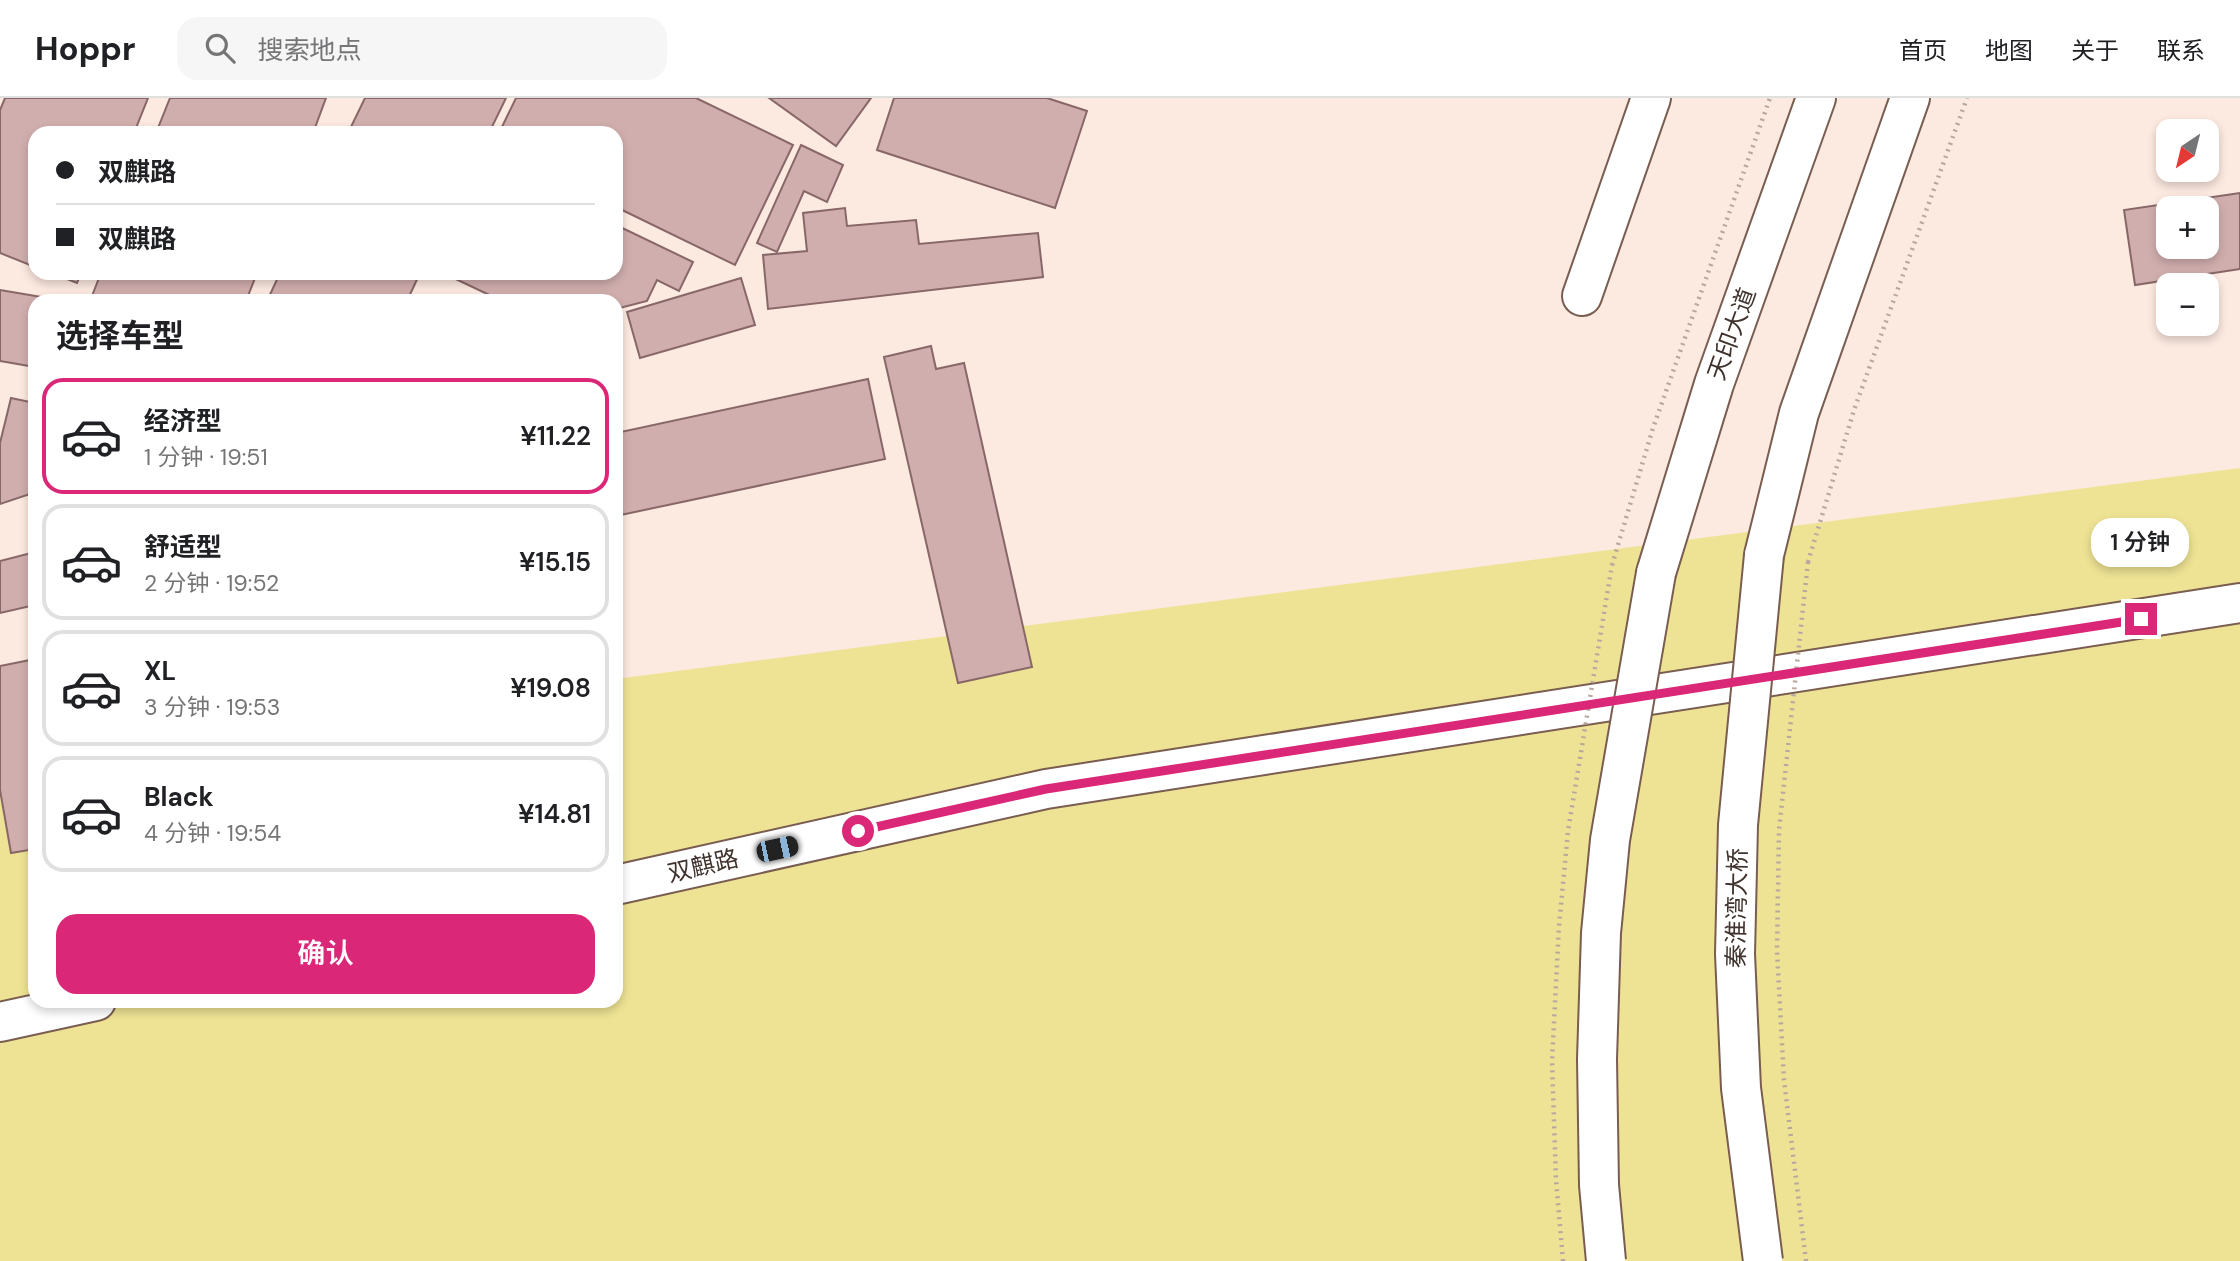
<!DOCTYPE html>
<html lang="zh">
<head>
<meta charset="utf-8">
<style>
	:root { --surface:#fff; --page:#f6f6f6; --text:#202124; --muted:#757577; --line:#e0e0e0; --accent:#db2777 }
	body { margin:0; font-family:"DM Sans","Noto Sans SC",sans-serif; background:var(--page); color:var(--text); height:100vh; display:flex; flex-direction:column; font-size:26px; white-space:nowrap }
	* { box-sizing:border-box; margin:0 }
	p { font-size:23px; color:var(--muted) }
	.icon { flex:none; width:38px; height:38px; fill:none; stroke:currentColor; stroke-width:2; stroke-linecap:round; stroke-linejoin:round }
	.map { position:relative; flex:1; overflow:hidden }
	.sheet { position:absolute; left:28px; top:196px; width:595px; height:714px; display:flex; flex-direction:column; background:var(--surface); border-radius:21px; box-shadow:0 4px 10px #0003 }
	.sheet>* { flex:none }
	.top-card { position:absolute; left:28px; top:28px; width:595px; height:154px; border-radius:21px; box-shadow:0 4px 10px #0003; display:grid; align-content:center; height:154px; padding:0 28px; background:var(--surface) }
	.needle { width:46px; rotate:215deg }
	.controls { position:absolute; left:2156px; top:21px; display:grid; gap:14px }
	.controls a { display:grid; place-items:center; width:63px; height:63px; border-radius:14px; background:var(--surface); box-shadow:0 4px 10px #0003; font-size:35px }
	.end { position:absolute; width:32px; height:32px; margin:-16px; border:9px solid #db2777; background:#fff; box-shadow:0 0 0 4px #fff }
	.from { border-radius:50% }
	.bubble { position:absolute; height:49px; border-radius:21px; background:var(--surface); box-shadow:0 4px 10px #0003; font-size:23px; font-weight:600; line-height:49px; text-align:center }
	.car { position:absolute; width:21px; height:42px; margin:-21px -10px; border-radius:9px; box-shadow:0 0 5px 2px #0007; background:linear-gradient(#222 24%,#8ab4d8 0 40%,#222 0 76%,#8ab4d8 0 86%,#222 0) }
	.top-card b { display:flex; align-items:center; gap:24px; height:66px; font-size:26px }
	.top-card b+b { border-top:2px solid var(--line) }
	.top-card i { width:18px; height:18px; background:var(--text) }
	ul { padding:0; list-style:none }
	li { display:flex; align-items:center; gap:21px; height:116px; margin:0 14px 10px; padding:0 14px; border:4px solid var(--line); border-radius:21px }
	li div { flex:1 }
	li b { display:block; font-size:26px }
	li em { font-style:normal; font-weight:600 }
	li.selected { border-color:var(--accent) }
	li>.icon { width:63px; height:63px; stroke-width:1.5 }
	h2 { padding:0 28px; font-size:32px; line-height:84px }
	.primary-button { display:flex; gap:14px; margin-top:auto; padding:14px 28px }
	.primary-button a { flex:1; height:80px; border-radius:21px; background:var(--accent); color:#fff; font-size:28px; font-weight:600; line-height:80px; text-align:center }
	header { display:flex; align-items:center; gap:42px; box-sizing:border-box; height:98px; padding:0 35px; background:var(--surface); border-bottom:2px solid var(--line) }
	header strong { font-size:33px }
	nav { display:flex; gap:38px; margin-inline-start:auto; font-size:24px }
	.search { width:490px; height:63px; background:var(--page); display:flex; align-items:center; gap:18px; box-sizing:border-box; padding:0 24px; border-radius:21px; color:var(--muted); font-size:26px }
	.map>svg:first-child { display:block }
	.grass { fill:#eee394 }
	.building { fill:#d1aeae; stroke:#886768; stroke-width:2; fill-rule:evenodd }
	.lines { fill:none; stroke-linecap:round; stroke-linejoin:round }
	.minor-casing { stroke:#795d50; stroke-width:42 }
	.major-casing { stroke:#795d50; stroke-width:42 }
	.path { stroke:#b8a79f; stroke-width:4.5; stroke-dasharray:2 5; stroke-linecap:butt }
	.minor { stroke:#fff; stroke-width:38 }
	.major { stroke:#fff; stroke-width:38 }
	.major-bridge-casing { stroke:#795d50; stroke-width:42; stroke-linecap:butt }
	.path-bridge { stroke:#b8a79f; stroke-width:4.5; stroke-dasharray:2 5; stroke-linecap:butt }
	.major-bridge { stroke:#fff; stroke-width:38 }
	.route { stroke:#db2777; stroke-width:9 }
	.labels { text-anchor:middle; stroke-width:5; stroke-linejoin:round; paint-order:stroke }
	.street-label { font-size:24px; fill:#40332d; stroke:#fff }
</style>
</head>
<body>
<header>
<strong>Hoppr</strong>
<div class="search"><svg class="icon" aria-label="search" viewBox="0 0 24 24"><circle cx="10" cy="10" r="6"/><path d="M15 15l6 6"/></svg>搜索地点</div>
<nav><a>首页</a><a>地图</a><a>关于</a><a>联系</a></nav>
</header>
<div class="map">
<svg width="2240" height="1163" viewBox="0 0 2240 1163">
	<rect width="100%" height="100%" fill="#fce9e0"/>
	<!-- grass -->
	<polygon class="grass" points="2240,370 2240,1163 0,1163 0,661 35,656 35,903 616,903 616,581"/>
	<!-- building -->
	<g class="building">
		<polygon points="5,0 148,0 134,35 35,35 35,169 0,155 0,12"/>
		<polygon points="170,0 326,0 313,35 156,35"/>
		<polygon points="365,0 506,0 489,35 348,35"/>
		<polygon points="516,0 696,0 793,47 735,167 616,109 616,35 499,35"/>
		<polygon points="769,0 871,0 836,48"/>
		<polygon points="894,0 1047,0 1087,13 1055,110 877,52"/>
		<polygon points="801,47 843,67 827,104 804,93 777,154 757,145"/>
		<path d="M2240,95V171L2135,187L2124,112ZM2168,110H2207V149H2168Z"/>
		<polygon points="845,110 847,128 916,122 919,146 1038,135 1043,179 768,211 763,157 807,153 803,115"/>
		<polygon points="616,127 693,164 679,193 657,182 647,203 616,211 616,203 502,203 443,175 616,175"/>
		<polygon points="52,175 81,175 77,185"/>
		<polygon points="101,175 257,175 246,203 90,203"/>
		<polygon points="280,175 420,175 407,203 267,203"/>
		<polygon points="741,180 755,227 640,260 627,214"/>
		<polygon points="0,192 65,203 35,203 35,269 0,263"/>
		<polygon points="931,248 936,271 964,265 1032,569 958,585 884,259"/>
		<polygon points="868,281 885,361 616,418 616,335"/>
		<polygon points="11,300 35,305 35,354 30,396 0,406 0,345"/>
		<polygon points="35,454 35,507 0,515 0,463"/>
		<polygon points="35,561 35,751 11,755 0,692 0,568"/>
	</g>
	<g class="lines">
		<!-- minor casing -->
		<g class="minor-casing">
			<g id="minor">
				<polyline points="1582,198 1651,0"/>
				<polyline points="616,787 1046,691 2240,505"/>
				<polyline points="0,924 96,903"/>
			</g>
		</g>
		<!-- major casing -->
		<g class="major-casing">
			<g id="major">
				<polyline points="1764,457 1799,315 1910,0"/>
				<polyline points="1656,475 1714,286 1816,0"/>
			</g>
		</g>
		<!-- path -->
		<g class="path">
			<polyline points="1808,464 1854,312 1967,0"/>
			<polyline points="1612,467 1653,330 1770,0"/>
		</g>
		<!-- minor -->
		<use href="#minor" class="minor"/>
		<!-- major -->
		<use href="#major" class="major"/>
		<!-- major-bridge casing -->
		<g class="major-bridge-casing">
			<g id="major-bridge">
				<polyline points="1606,1163 1599,1087 1597,961 1601,835 1610,742 1656,475"/>
				<polyline points="1763,1163 1741,990 1735,856 1738,727 1764,457"/>
			</g>
		</g>
		<!-- path-bridge -->
		<g class="path-bridge">
			<polyline points="1563,1163 1556,1082 1552,963 1559,828 1568,733 1612,467"/>
			<polyline points="1806,1163 1784,982 1777,853 1779,732 1808,464"/>
		</g>
		<!-- major-bridge -->
		<use href="#major-bridge" class="major-bridge"/>
	</g>
	<g class="lines">
		<!-- route -->
		<polyline class="route" points="858,733 1046,691 2141,521"/>
	</g>
	<g class="labels">
		<!-- street labels -->
		<g class="street-label">
			<text transform="translate(1732 236) rotate(-70)" y="8">天印大道</text>
			<text transform="translate(703 768) rotate(-13)" y="8">双麒路</text>
			<text transform="translate(1737 810) rotate(-89)" y="8">秦淮湾大桥</text>
		</g>
	</g>
</svg>
<div class="controls">
<a><svg class="needle" viewBox="-14 -14 28 28"><path d="M0-13l5 13h-10z" fill="#e53935"/><path d="M0 13l5-13h-10z" fill="#757577"/></svg></a>
<a>+</a>
<a>−</a>
</div>
<i class="end from" style="left:858px;top:733px"></i>
<i class="end" style="left:2141px;top:521px"></i>
<div class="bubble" style="left:2091px;top:420px;width:98px">1 分钟</div>
<i class="car" style="left:777px;top:751px;rotate:78deg"></i>
<div class="top-card">
<b><i class="from"></i>双麒路</b>
<b><i></i>双麒路</b>
</div>
<section class="sheet">
<h2>选择车型</h2>
<ul>
<li class="selected"><svg class="icon" aria-label="car" viewBox="0 0 24 24"><path d="M5 17H2v-5l4-1 3-4h7l3 4 3 1v5h-3M9 17h6M6 11h13"/><circle cx="7" cy="17" r="2"/><circle cx="17" cy="17" r="2"/></svg><div><b>经济型</b><p>1 分钟 · 19:51</p></div><em>¥11.22</em></li>
<li><svg class="icon" aria-label="car" viewBox="0 0 24 24"><path d="M5 17H2v-5l4-1 3-4h7l3 4 3 1v5h-3M9 17h6M6 11h13"/><circle cx="7" cy="17" r="2"/><circle cx="17" cy="17" r="2"/></svg><div><b>舒适型</b><p>2 分钟 · 19:52</p></div><em>¥15.15</em></li>
<li><svg class="icon" aria-label="car" viewBox="0 0 24 24"><path d="M5 17H2v-5l4-1 3-4h7l3 4 3 1v5h-3M9 17h6M6 11h13"/><circle cx="7" cy="17" r="2"/><circle cx="17" cy="17" r="2"/></svg><div><b>XL</b><p>3 分钟 · 19:53</p></div><em>¥19.08</em></li>
<li><svg class="icon" aria-label="car" viewBox="0 0 24 24"><path d="M5 17H2v-5l4-1 3-4h7l3 4 3 1v5h-3M9 17h6M6 11h13"/><circle cx="7" cy="17" r="2"/><circle cx="17" cy="17" r="2"/></svg><div><b>Black</b><p>4 分钟 · 19:54</p></div><em>¥14.81</em></li>
</ul>
<div class="primary-button"><a>确认</a></div>
</section>
</div>
</body>
</html>
